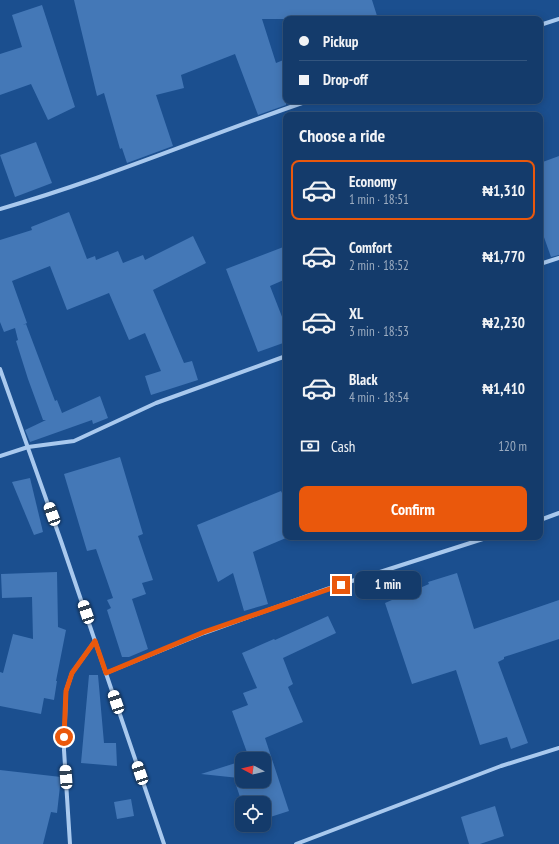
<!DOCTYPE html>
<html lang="en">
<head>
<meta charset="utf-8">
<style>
	:root { --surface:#143b6b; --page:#214673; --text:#f1f3f6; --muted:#9dadc1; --line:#33557e; --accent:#ea580c }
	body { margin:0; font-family:"PT Sans Narrow",sans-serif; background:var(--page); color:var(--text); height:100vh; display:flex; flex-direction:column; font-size:15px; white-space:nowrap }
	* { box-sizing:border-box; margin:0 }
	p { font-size:13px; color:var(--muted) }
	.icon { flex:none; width:22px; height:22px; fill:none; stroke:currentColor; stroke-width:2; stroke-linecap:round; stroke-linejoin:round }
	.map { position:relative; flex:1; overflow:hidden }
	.sheet { position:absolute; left:283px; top:112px; width:260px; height:428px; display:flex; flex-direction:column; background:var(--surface); border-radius:8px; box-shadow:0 2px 10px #0003,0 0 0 1px var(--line) }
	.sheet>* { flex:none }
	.banner { position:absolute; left:283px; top:16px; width:260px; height:88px; border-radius:8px; box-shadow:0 2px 10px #0003,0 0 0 1px var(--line); display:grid; align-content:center; height:88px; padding:0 16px; background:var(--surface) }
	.needle { width:26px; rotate:277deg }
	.fabs { position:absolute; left:235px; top:752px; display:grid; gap:8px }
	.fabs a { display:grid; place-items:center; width:36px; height:36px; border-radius:8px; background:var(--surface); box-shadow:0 2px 10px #0003,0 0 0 1px var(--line); font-size:20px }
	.end { position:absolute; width:18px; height:18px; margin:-9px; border:5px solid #ea580c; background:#fff; box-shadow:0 0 0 2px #fff }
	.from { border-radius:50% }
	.bubble { position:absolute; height:28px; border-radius:8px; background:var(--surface); box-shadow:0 2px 10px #0003,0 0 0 1px var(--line); font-size:13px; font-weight:600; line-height:28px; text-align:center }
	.car { position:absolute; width:12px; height:24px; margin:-12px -6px; border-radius:5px; box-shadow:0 0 3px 1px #0007; background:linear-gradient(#fff 24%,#345 0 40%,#fff 0 76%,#345 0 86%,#fff 0) }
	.banner b { display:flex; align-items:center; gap:14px; height:38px; font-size:15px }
	.banner b+b { border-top:1px solid var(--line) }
	.banner i { width:10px; height:10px; background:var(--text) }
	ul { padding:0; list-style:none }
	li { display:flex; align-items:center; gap:12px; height:60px; margin:0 8px 6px; padding:0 8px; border:2px solid transparent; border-radius:8px }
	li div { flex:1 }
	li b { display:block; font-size:15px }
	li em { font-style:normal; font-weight:600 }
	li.current { border-color:var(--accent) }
	li>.icon { width:36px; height:36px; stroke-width:1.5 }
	h2 { padding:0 16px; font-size:18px; line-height:48px }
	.pay { display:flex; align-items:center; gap:10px; height:44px; padding:0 16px; font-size:15px }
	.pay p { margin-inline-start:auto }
	.cta { display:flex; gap:8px; margin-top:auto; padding:8px 16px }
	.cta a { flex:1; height:46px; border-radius:8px; background:var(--accent); color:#fff; font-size:16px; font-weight:600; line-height:46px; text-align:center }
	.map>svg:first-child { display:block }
	.building { fill:#4478b7 }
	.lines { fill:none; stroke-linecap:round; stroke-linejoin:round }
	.street { stroke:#a9c9ee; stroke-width:4 }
	.route { stroke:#ea580c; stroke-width:5 }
</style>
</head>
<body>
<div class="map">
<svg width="559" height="844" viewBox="0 0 559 844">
	<rect width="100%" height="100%" fill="#1b4f8f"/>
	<!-- building -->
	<g class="building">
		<polygon points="74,0 372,0 378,19 262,19 276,63 286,59 286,105 258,115 235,54 181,75 184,88 156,95 173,146 127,163 122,148 120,149 104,93 97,96"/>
		<polygon points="42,5 75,107 48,120 31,84 0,95 0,54 22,47 12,15"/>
		<polygon points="36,142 52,183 15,197 0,155"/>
		<polygon points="559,156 559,255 551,257 540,226 540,163"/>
		<polygon points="69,212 87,259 95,256 96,260 118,251 123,263 143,255 145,260 193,236 206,263 153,290 184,363 192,361 198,380 151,395 145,376 161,371 145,333 129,340 109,293 67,310 50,266 12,281 27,323 23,325 26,324 55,401 57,400 62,413 100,396 108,418 93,424 92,420 30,442 25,430 46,420 43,420 28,379 16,341 18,340 15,328 4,332 0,322 0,240 32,230 31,227"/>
		<polygon points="286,246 286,279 270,286 286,327 286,342 258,352 226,269"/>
		<polygon points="120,457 143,534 138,536 153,580 142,583 146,594 132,599 148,649 129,657 122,657 107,610 111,608 107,600 113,598 96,549 87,551 64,474"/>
		<polygon points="30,478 43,532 34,535 12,482"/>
		<polygon points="281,491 286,501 286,538 253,552 268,604 244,611 233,573 218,582 197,525"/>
		<polygon points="57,572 58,627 66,630 56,681 57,681 54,700 44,698 41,714 0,706 0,672 3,673 13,634 33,639 32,597 2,598 1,574"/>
		<polygon points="457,573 474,629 559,600 559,639 504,657 504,659 498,662 528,743 511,749 507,737 480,745 456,670 412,684 385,603 429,584 428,582"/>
		<polygon points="328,616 336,633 283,658 293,684 288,687 303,722 265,738 289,811 264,819 264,803 242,803 234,779 239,778 201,774 242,761 242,781 264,781 264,759 247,759 249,758 232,711 248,705 243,693 257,688 242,653 274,639 275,640"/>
		<polygon points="89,675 98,675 104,743 116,743 117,766 81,763"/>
		<polygon points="0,770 61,777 57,813 51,812 43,844 0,844"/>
		<polygon points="131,799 134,816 117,819 114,802"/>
		<polygon points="495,806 504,836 480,844 469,844 461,817"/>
	</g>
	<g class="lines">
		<!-- street -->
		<g class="street">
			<polyline points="540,25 559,19"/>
			<path d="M0,209C105,179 205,136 308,101"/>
			<polyline points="540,264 559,258"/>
			<polyline points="0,369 61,541 164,844"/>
			<polyline points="0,456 28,447 74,441 156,403 286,356"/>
			<polyline points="540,520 559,513"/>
			<polyline points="106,673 204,633 327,589 489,537"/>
			<polyline points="70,844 64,750 66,691 72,673 95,641"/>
			<polyline points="296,844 501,766 559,748"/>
		</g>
	</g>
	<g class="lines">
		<!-- route -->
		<polyline class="route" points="64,737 66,691 72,673 95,641 106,673 204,632 341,585"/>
	</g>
</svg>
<div class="fabs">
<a><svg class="needle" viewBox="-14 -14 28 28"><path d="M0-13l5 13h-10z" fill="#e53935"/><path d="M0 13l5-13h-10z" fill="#9dadc1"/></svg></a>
<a><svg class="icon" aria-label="locate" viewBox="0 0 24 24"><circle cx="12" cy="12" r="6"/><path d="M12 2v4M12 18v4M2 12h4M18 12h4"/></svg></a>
</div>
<i class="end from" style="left:64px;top:737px"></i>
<i class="end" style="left:341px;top:585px"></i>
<div class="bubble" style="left:355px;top:571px;width:66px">1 min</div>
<i class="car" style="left:52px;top:514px;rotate:340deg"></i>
<i class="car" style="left:86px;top:612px;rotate:341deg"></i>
<i class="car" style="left:116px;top:702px;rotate:341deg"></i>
<i class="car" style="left:140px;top:773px;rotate:341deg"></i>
<i class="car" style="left:66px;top:777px;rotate:356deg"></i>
<div class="banner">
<b><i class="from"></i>Pickup</b>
<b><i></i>Drop-off</b>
</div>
<section class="sheet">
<h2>Choose a ride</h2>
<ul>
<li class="current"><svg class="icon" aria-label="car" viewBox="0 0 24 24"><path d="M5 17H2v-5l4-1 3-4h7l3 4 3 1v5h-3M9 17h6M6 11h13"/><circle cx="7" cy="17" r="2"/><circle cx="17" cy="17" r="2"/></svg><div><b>Economy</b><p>1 min · 18:51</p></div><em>₦1,310</em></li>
<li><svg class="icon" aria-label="car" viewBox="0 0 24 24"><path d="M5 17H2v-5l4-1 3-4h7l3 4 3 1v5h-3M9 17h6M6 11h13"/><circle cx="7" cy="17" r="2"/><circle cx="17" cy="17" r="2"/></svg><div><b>Comfort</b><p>2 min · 18:52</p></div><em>₦1,770</em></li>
<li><svg class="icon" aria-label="car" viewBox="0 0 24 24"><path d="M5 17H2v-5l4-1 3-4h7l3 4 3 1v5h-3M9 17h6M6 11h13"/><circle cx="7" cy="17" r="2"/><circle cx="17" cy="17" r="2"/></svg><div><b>XL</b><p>3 min · 18:53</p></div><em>₦2,230</em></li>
<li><svg class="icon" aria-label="car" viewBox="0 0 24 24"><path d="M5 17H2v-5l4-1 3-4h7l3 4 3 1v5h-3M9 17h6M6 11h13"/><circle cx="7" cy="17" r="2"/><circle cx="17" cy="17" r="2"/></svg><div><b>Black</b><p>4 min · 18:54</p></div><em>₦1,410</em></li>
</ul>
<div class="pay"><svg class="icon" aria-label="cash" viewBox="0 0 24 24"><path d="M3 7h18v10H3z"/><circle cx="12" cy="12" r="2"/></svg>Cash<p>120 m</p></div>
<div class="cta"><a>Confirm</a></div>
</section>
</div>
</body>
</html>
